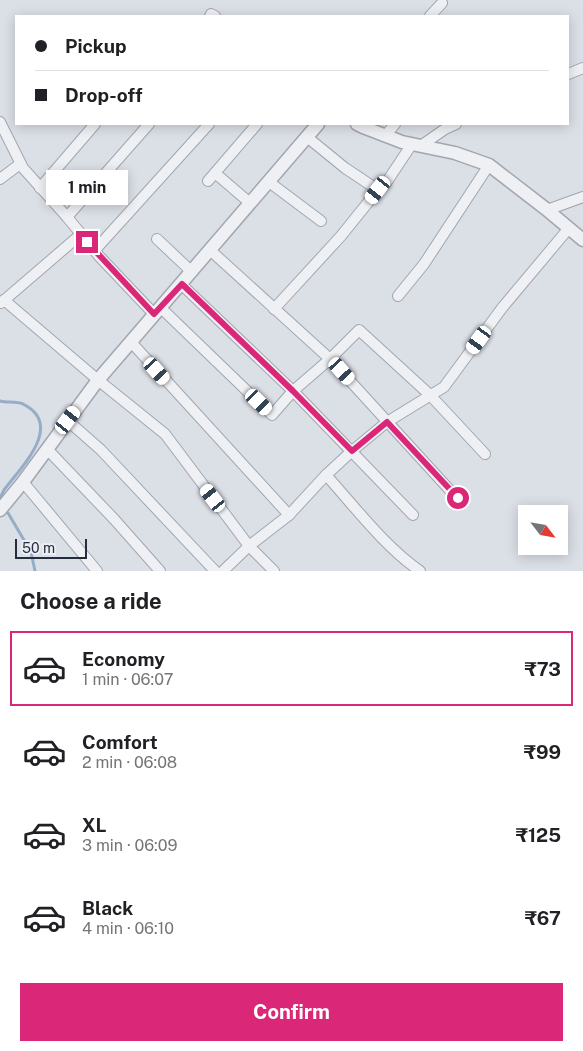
<!DOCTYPE html>
<html lang="en">
<head>
<meta charset="utf-8">
<style>
	:root { --surface:#fff; --page:#f2f2f2; --text:#202124; --muted:#757577; --line:#e0e0e0; --accent:#db2777 }
	body { margin:0; font-family:"Public Sans",sans-serif; background:var(--page); color:var(--text); height:100vh; display:flex; flex-direction:column; font-size:19px; white-space:nowrap }
	* { box-sizing:border-box; margin:0 }
	p { font-size:16px; color:var(--muted) }
	.icon { flex:none; width:28px; height:28px; fill:none; stroke:currentColor; stroke-width:2; stroke-linecap:round; stroke-linejoin:round }
	.map { position:relative; height:571px; overflow:hidden }
	.drawer { display:flex; flex-direction:column; background:var(--surface); flex:1 }
	.drawer>* { flex:none }
	.top-card { position:absolute; left:15px; top:15px; width:554px; height:110px; border-radius:0px; box-shadow:0 2px 12px #0003; display:grid; align-content:center; height:110px; padding:0 20px; background:var(--surface) }
	.needle { width:32px; rotate:121deg }
	.buttons { position:absolute; left:518px; top:505px; display:grid; gap:10px }
	.buttons a { display:grid; place-items:center; width:50px; height:50px; border-radius:0px; background:var(--surface); box-shadow:0 2px 12px #0003; font-size:25px }
	.scale { position:absolute; left:15px; bottom:12px; width:72px; box-sizing:border-box; padding-left:5px; border:2px solid #252d3c; border-top:0; font-size:14px; line-height:18px; white-space:nowrap; color:#252d3c; -webkit-text-stroke:4px #eaeef4; paint-order:stroke }
	.end { position:absolute; width:22px; height:22px; margin:-11px; border:6px solid #db2777; background:#fff; box-shadow:0 0 0 2px #fff }
	.from { border-radius:50% }
	.bubble { position:absolute; height:35px; border-radius:0px; background:var(--surface); box-shadow:0 2px 12px #0003; font-size:16px; font-weight:700; line-height:35px; text-align:center }
	.car { position:absolute; width:15px; height:30px; margin:-15px -8px; border-radius:6px; box-shadow:0 0 4px 1px #0007; background:linear-gradient(#fff 24%,#345 0 40%,#fff 0 76%,#345 0 86%,#fff 0) }
	.top-card b { display:flex; align-items:center; gap:18px; height:48px; font-size:19px }
	.top-card b+b { border-top:1px solid var(--line) }
	.top-card i { width:12px; height:12px; background:var(--text) }
	ul { padding:0; list-style:none }
	li { display:flex; align-items:center; gap:15px; height:75px; margin:0 10px 8px; padding:0 10px; border:2px solid transparent; border-radius:0px }
	li div { flex:1 }
	li b { display:block; font-size:19px }
	li em { font-style:normal; font-weight:700 }
	li.current { border-color:var(--accent) }
	li>.icon { width:45px; height:45px; stroke-width:1.5 }
	h2 { padding:0 20px; font-size:22px; line-height:60px }
	.cta { display:flex; gap:10px; margin-top:auto; padding:10px 20px }
	.cta a { flex:1; height:58px; border-radius:0px; background:var(--accent); color:#fff; font-size:20px; font-weight:700; line-height:58px; text-align:center }
	.map>svg:first-child { display:block }
	.lines { fill:none; stroke-linecap:round; stroke-linejoin:round }
	.stream { stroke:#95adc7; stroke-width:3 }
	.minor-casing { stroke:#a1a6b0; stroke-width:12 }
	.tertiary-casing { stroke:#a1a6b0; stroke-width:15 }
	.minor { stroke:#eef0f4; stroke-width:10 }
	.tertiary { stroke:#eef0f4; stroke-width:12 }
	.route { stroke:#db2777; stroke-width:6 }
</style>
</head>
<body>
<div class="map">
<svg width="583" height="571" viewBox="0 0 583 571">
	<rect width="100%" height="100%" fill="#dbdfe6"/>
	<g class="lines">
		<!-- stream -->
		<g class="stream">
			<path d="M0,401C7,403 16,401 23,404C65,425 21,467 4,490L0,498"/>
			<polyline points="8,513 31,552 35,571"/>
		</g>
		<!-- minor casing -->
		<g class="minor-casing">
			<g id="minor">
				<polyline points="210,16 211,14 215,16"/>
				<polyline points="430,16 442,3"/>
				<polyline points="568,74 583,68"/>
				<polyline points="0,122 23,168 67,217 99,256 154,314"/>
				<polyline points="385,136 395,124"/>
				<polyline points="307,137 345,168 378,190"/>
				<polyline points="422,145 445,129 456,124"/>
				<polyline points="215,173 250,203"/>
				<polyline points="0,179 20,164"/>
				<polyline points="208,181 257,124"/>
				<polyline points="269,182 321,221"/>
				<polyline points="40,188 95,124"/>
				<polyline points="547,210 583,197"/>
				<polyline points="67,217 149,124"/>
				<polyline points="157,239 192,272"/>
				<polyline points="95,250 209,124"/>
				<polyline points="181,284 293,391 330,359 210,250"/>
				<polyline points="398,296 424,264 489,165"/>
				<polyline points="4,300 98,380 165,434 249,546 274,571"/>
				<polyline points="1,303 80,235"/>
				<polyline points="160,307 272,415 293,391 413,515"/>
				<polyline points="274,309 341,236 378,190 386,183 412,144"/>
				<polyline points="131,342 289,515"/>
				<polyline points="67,420 101,450 215,571"/>
				<polyline points="47,449 114,519 160,571"/>
				<path d="M326,475C355,507 385,547 420,571"/>
				<polyline points="23,482 97,571"/>
				<polyline points="457,498 330,359 359,330 430,395 485,454"/>
				<polyline points="223,571 249,546 289,515 326,475 352,451 387,422 444,387 502,308 569,228"/>
			</g>
		</g>
		<!-- tertiary casing -->
		<g class="tertiary-casing">
			<g id="tertiary">
				<polyline points="357,124 363,127 402,142 455,153 489,165 546,209 583,240"/>
				<polyline points="0,510 23,482 98,380 318,124"/>
			</g>
		</g>
		<!-- minor -->
		<use href="#minor" class="minor"/>
		<!-- tertiary -->
		<use href="#tertiary" class="tertiary"/>
	</g>
	<g class="lines">
		<!-- route -->
		<polyline class="route" points="87,242 154,314 182,284 293,391 352,451 387,422 458,498"/>
	</g>
</svg>
<div class="buttons">
<a><svg class="needle" viewBox="-14 -14 28 28"><path d="M0-13l5 13h-10z" fill="#e53935"/><path d="M0 13l5-13h-10z" fill="#757577"/></svg></a>
</div>
<div class="scale">50 m</div>
<i class="end from" style="left:458px;top:498px"></i>
<i class="end" style="left:87px;top:242px"></i>
<div class="bubble" style="left:46px;top:170px;width:82px">1 min</div>
<i class="car" style="left:378px;top:190px;rotate:218deg"></i>
<i class="car" style="left:479px;top:340px;rotate:216deg"></i>
<i class="car" style="left:157px;top:371px;rotate:138deg"></i>
<i class="car" style="left:342px;top:371px;rotate:138deg"></i>
<i class="car" style="left:259px;top:402px;rotate:134deg"></i>
<i class="car" style="left:68px;top:420px;rotate:37deg"></i>
<i class="car" style="left:213px;top:498px;rotate:323deg"></i>
<div class="top-card">
<b><i class="from"></i>Pickup</b>
<b><i></i>Drop-off</b>
</div>
</div>
<section class="drawer">
<h2>Choose a ride</h2>
<ul>
<li class="current"><svg class="icon" aria-label="car" viewBox="0 0 24 24"><path d="M5 17H2v-5l4-1 3-4h7l3 4 3 1v5h-3M9 17h6M6 11h13"/><circle cx="7" cy="17" r="2"/><circle cx="17" cy="17" r="2"/></svg><div><b>Economy</b><p>1 min · 06:07</p></div><em>₹73</em></li>
<li><svg class="icon" aria-label="car" viewBox="0 0 24 24"><path d="M5 17H2v-5l4-1 3-4h7l3 4 3 1v5h-3M9 17h6M6 11h13"/><circle cx="7" cy="17" r="2"/><circle cx="17" cy="17" r="2"/></svg><div><b>Comfort</b><p>2 min · 06:08</p></div><em>₹99</em></li>
<li><svg class="icon" aria-label="car" viewBox="0 0 24 24"><path d="M5 17H2v-5l4-1 3-4h7l3 4 3 1v5h-3M9 17h6M6 11h13"/><circle cx="7" cy="17" r="2"/><circle cx="17" cy="17" r="2"/></svg><div><b>XL</b><p>3 min · 06:09</p></div><em>₹125</em></li>
<li><svg class="icon" aria-label="car" viewBox="0 0 24 24"><path d="M5 17H2v-5l4-1 3-4h7l3 4 3 1v5h-3M9 17h6M6 11h13"/><circle cx="7" cy="17" r="2"/><circle cx="17" cy="17" r="2"/></svg><div><b>Black</b><p>4 min · 06:10</p></div><em>₹67</em></li>
</ul>
<div class="cta"><a>Confirm</a></div>
</section>
</body>
</html>
